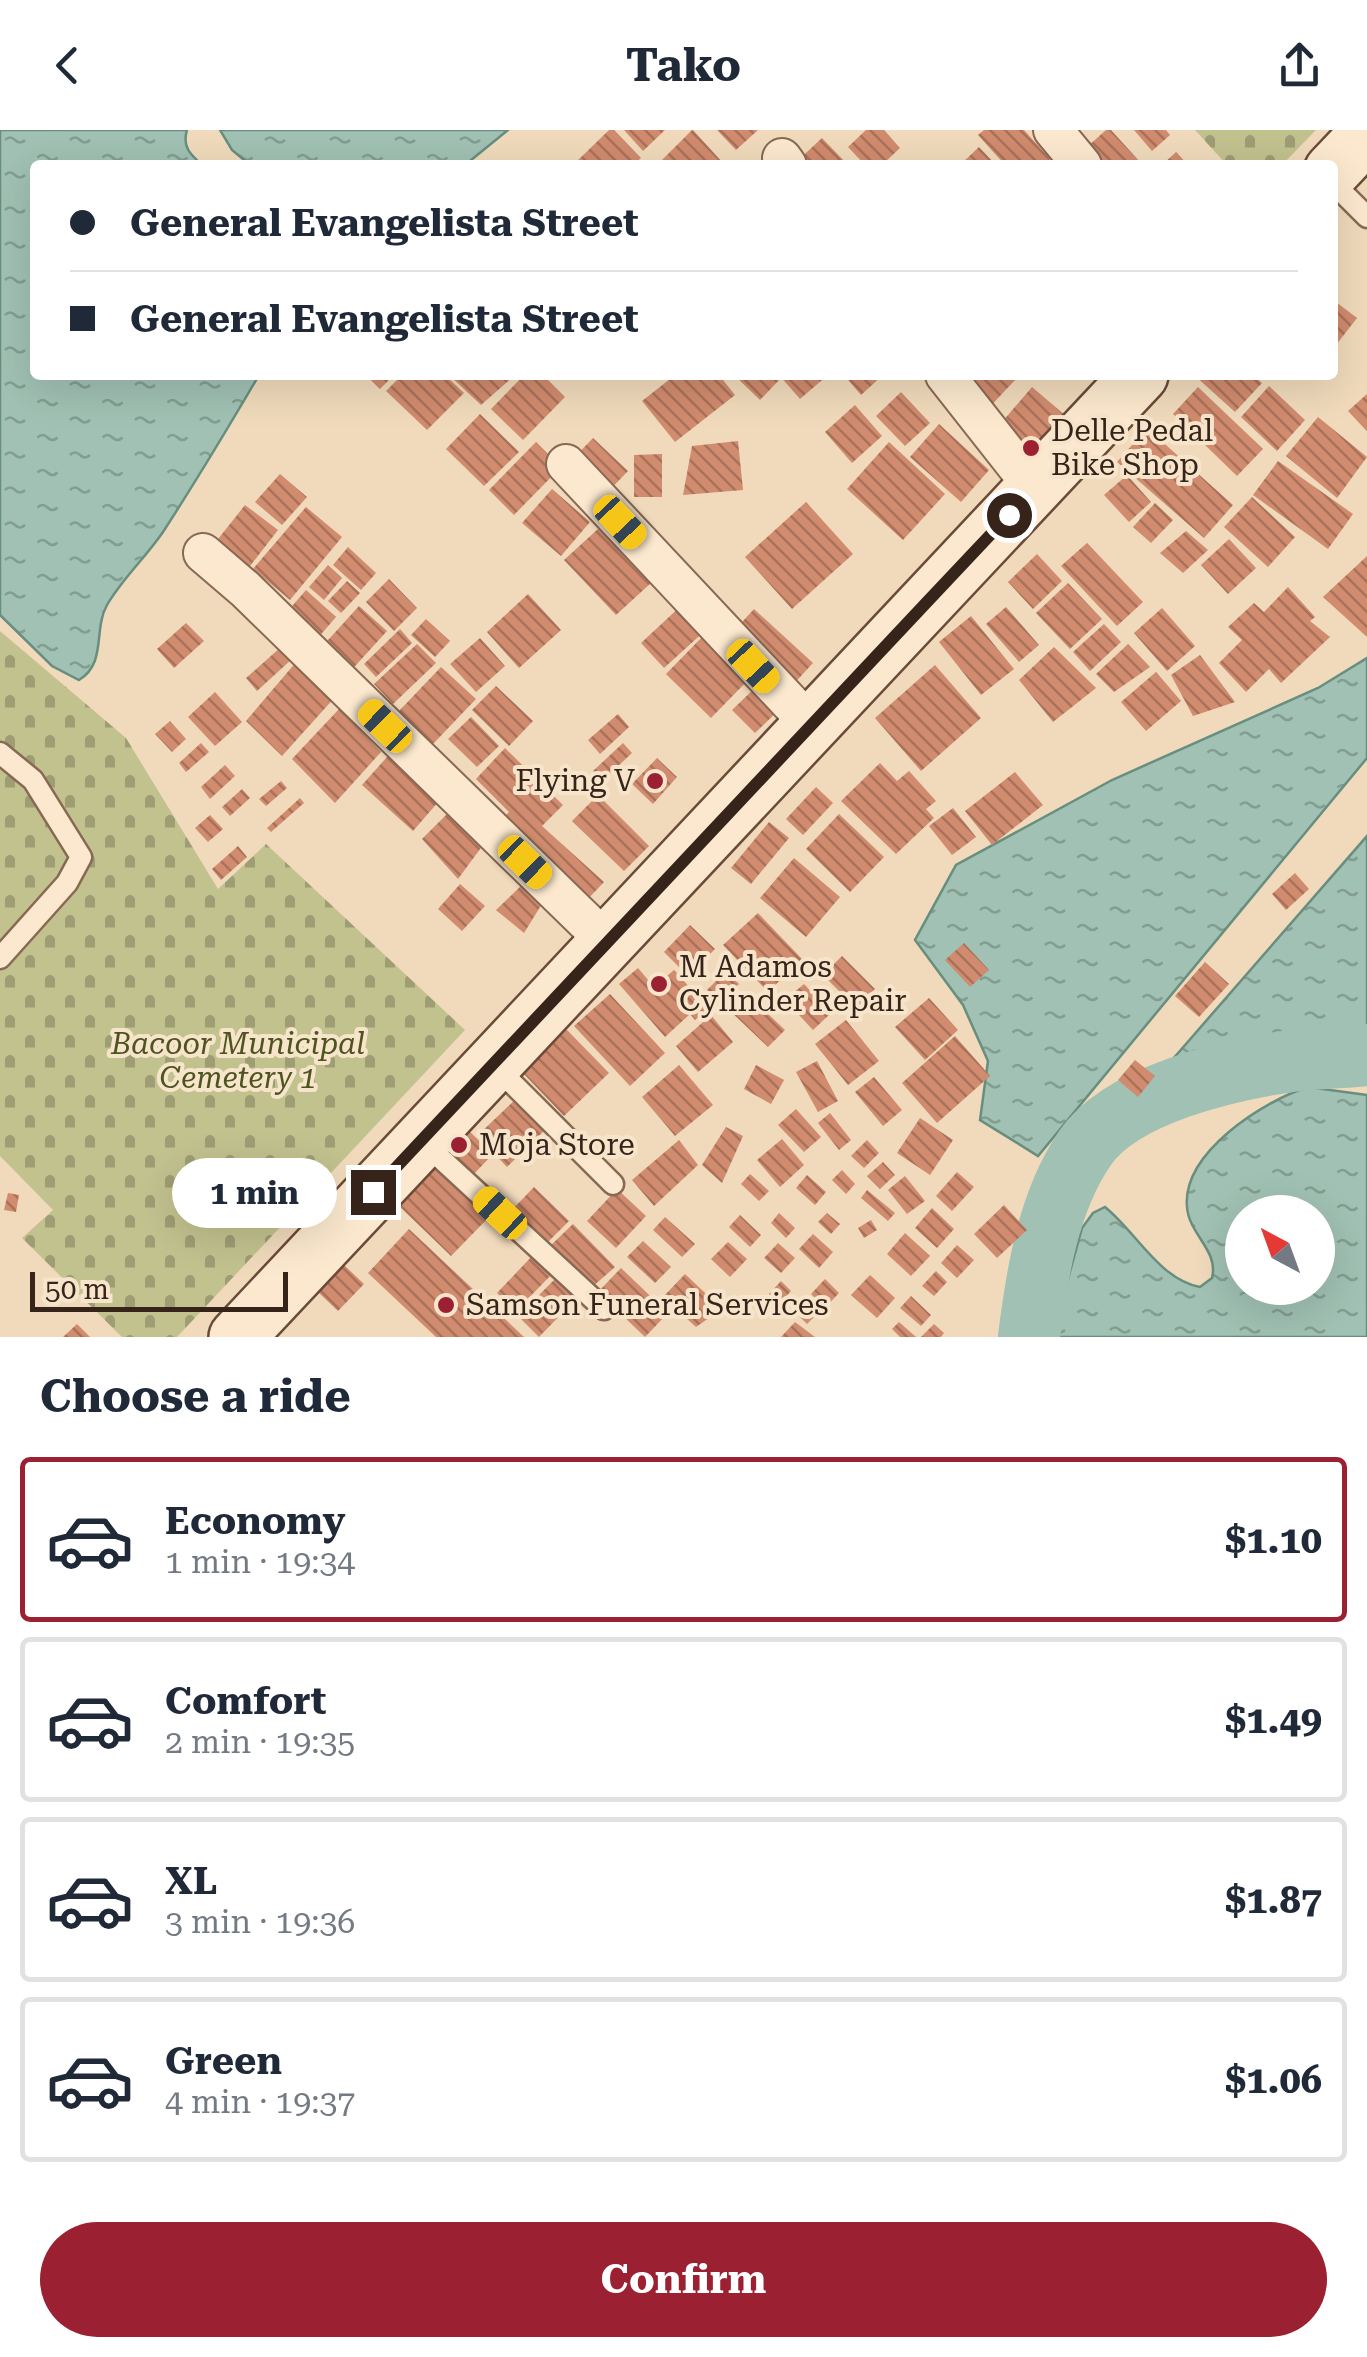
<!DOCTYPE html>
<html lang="en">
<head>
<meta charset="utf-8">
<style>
	:root { --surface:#fff; --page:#f2f2f3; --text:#1f2937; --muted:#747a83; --line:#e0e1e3; --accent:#9b2031 }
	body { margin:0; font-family:"Roboto Serif",serif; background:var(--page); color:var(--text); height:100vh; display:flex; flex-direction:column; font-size:38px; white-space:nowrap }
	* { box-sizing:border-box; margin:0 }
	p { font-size:32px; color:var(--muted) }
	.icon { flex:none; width:55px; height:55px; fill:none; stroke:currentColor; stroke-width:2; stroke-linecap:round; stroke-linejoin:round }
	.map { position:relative; height:1207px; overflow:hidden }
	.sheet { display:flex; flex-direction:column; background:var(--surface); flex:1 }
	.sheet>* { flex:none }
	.hud { position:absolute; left:30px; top:30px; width:1308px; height:220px; border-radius:10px; box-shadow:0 10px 40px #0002; display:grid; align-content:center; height:220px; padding:0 40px; background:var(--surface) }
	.needle { width:65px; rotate:319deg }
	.buttons { position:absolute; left:1225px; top:1065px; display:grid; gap:20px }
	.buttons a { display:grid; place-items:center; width:110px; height:110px; border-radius:50%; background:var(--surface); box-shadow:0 10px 40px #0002; font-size:50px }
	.scale { position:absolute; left:30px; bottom:25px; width:258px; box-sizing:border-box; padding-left:10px; border:5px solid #36241a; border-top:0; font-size:28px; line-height:35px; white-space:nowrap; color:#36241a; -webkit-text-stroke:8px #f7e5cb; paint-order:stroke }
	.end { position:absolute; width:45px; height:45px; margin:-22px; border:12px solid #36241a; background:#fff; box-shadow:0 0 0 5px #fff }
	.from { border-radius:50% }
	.bubble { position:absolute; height:70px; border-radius:35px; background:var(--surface); box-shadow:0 10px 40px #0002; font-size:32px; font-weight:700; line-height:70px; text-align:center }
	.car { position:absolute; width:30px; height:60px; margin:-30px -15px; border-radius:12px; box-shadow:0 0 8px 2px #0007; background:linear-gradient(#f5c518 24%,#345 0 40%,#f5c518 0 76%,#345 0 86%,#f5c518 0) }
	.hud b { display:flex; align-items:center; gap:35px; height:95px; font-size:38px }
	.hud b+b { border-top:2px solid var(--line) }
	.hud i { width:25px; height:25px; background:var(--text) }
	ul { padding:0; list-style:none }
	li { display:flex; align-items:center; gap:30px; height:165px; margin:0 20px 15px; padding:0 20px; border:5px solid var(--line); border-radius:10px }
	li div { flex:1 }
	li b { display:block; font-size:38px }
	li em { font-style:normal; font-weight:700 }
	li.on { border-color:var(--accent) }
	li>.icon { width:90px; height:90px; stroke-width:1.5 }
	h2 { padding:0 40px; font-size:45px; line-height:120px }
	.action { display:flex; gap:20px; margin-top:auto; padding:20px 40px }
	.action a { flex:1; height:115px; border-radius:60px; background:var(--accent); color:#fff; font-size:40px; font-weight:700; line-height:115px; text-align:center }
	header { display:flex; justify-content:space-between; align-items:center; height:130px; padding:0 40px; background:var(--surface); font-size:45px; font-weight:700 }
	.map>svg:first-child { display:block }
	.cemetery { fill:url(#cemetery-stones) }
	.water { fill:url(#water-ripples); stroke:#678e7f; stroke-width:2.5; fill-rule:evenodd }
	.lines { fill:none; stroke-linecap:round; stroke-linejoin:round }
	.river { stroke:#a0c1b3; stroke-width:62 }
	.building { fill:url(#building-back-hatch) }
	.service-casing { stroke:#886954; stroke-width:25 }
	.minor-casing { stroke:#886954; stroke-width:42 }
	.secondary-casing { stroke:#6a4a38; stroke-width:60 }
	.service { stroke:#fbe8ce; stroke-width:20 }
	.minor { stroke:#fbe8ce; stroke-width:38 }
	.secondary { stroke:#fbe8ce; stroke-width:55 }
	.route { stroke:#36241a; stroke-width:12 }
	.poi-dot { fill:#9b2031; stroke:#f7e5cb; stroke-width:4 }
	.labels { text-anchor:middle; stroke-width:8; stroke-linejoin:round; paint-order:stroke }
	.poi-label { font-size:30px; fill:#36241a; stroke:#f7e5cb; text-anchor:start }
	.park-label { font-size:30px; font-style:italic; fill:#4d541f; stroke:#f7e5cb }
</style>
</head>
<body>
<header><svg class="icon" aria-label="back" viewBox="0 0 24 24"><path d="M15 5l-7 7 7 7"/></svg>Tako<svg class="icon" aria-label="share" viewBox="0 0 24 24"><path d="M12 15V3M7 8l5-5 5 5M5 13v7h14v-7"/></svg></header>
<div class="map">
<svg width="1367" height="1207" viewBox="0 0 1367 1207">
	<defs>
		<pattern id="cemetery-stones" width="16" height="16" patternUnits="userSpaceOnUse" patternTransform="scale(2.5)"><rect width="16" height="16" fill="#c2c28f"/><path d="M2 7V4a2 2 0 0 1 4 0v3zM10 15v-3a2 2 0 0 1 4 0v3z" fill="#9e9d74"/></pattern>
		<pattern id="water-ripples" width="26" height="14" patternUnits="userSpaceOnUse" patternTransform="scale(2.5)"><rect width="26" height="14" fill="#a0c1b3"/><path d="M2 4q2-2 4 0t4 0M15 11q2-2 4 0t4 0" fill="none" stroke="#839d91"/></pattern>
		<pattern id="building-back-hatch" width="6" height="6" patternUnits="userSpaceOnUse" patternTransform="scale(2.5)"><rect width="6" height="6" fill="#d18b6e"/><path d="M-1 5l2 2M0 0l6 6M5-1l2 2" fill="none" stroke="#aa715a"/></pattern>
	</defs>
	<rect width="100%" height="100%" fill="#f0dabb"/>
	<!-- cemetery -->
	<g class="cemetery">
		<polygon points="1195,0 1316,0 1282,35 1227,35"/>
		<polygon points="0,501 126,608 218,759 266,714 465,900 177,1207 122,1207 22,1108 53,1080 0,1026"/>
	</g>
	<!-- water -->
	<g class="water">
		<path d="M0,0H187C182,17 190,24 202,35H35V245H259C228,298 196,351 163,402C146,427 122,449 107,475C93,500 107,533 79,550L52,536L0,485Z"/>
		<polygon points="220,0 508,0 465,35 250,35 232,20"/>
		<polygon points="1367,528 1367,628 1038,1026 980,990 988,931 963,875 915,810 956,735 1112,650 1318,558"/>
		<polygon points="1367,706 1367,911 1105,1007"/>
		<path d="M1308,957L1367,965V1207H1052L1082,1098L1093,1083L1105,1077C1136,1102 1160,1150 1200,1157L1212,1148C1219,1120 1189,1105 1187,1077C1182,1023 1263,971 1308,957ZM1242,1082H1318V1158H1242Z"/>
	</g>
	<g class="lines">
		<!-- river -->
		<path class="river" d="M1029,1207C1037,1144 1048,1072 1085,1018C1122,964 1229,940 1291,931C1316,927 1342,928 1367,925"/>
	</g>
	<!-- building -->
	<g class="building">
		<polygon points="609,0 614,0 641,28 633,35 573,35"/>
		<polygon points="624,0 665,0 643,21"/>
		<polygon points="693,0 723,33 657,35 692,0"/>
		<polygon points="717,0 758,0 736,20"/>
		<polygon points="866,0 884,0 900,18 882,35 865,35 848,17"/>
		<polygon points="984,0 1024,0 1050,29 1043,35 1005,35 978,5"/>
		<polygon points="1106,0 1111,0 1141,33 1087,35 1078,25"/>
		<polygon points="1134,0 1166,0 1170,5 1152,21"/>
		<polygon points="822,8 848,35 793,35"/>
		<polygon points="979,17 996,35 960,35"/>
		<polygon points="1176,22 1188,35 1162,35"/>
		<polygon points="1332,169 1357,188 1336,215 1332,212"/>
		<polygon points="366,245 394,245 380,259"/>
		<polygon points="402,245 445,245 464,263 427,300 386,261"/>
		<polygon points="449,245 515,245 481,275"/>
		<polygon points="524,245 543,245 565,267 523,310 491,279"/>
		<polygon points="675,245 719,245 735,265 675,312 642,271"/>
		<polygon points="734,245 777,245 781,248 760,270"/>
		<polygon points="779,245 828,245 800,269"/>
		<polygon points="844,245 883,245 861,265"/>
		<polygon points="968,245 1012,245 1016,249 984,283"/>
		<polygon points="1194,245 1253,245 1262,253 1235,282"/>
		<polygon points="1269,256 1305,290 1277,321 1241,287"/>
		<polygon points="1032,257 1066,286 1029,328 996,299"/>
		<polygon points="1198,257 1263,319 1237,346 1173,284"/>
		<polygon points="901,262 930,293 905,316 876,286"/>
		<polygon points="1367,264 1367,301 1348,281"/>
		<polygon points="855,275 882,306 852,333 825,302"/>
		<polygon points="480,284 519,322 484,356 446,319"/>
		<polygon points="1318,287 1367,327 1337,368 1286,326"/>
		<polygon points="939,294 989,340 961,372 910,327"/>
		<polygon points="1147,298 1233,375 1204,408 1117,332"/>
		<polygon points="593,308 628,341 603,367 568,334"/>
		<polygon points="738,311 743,360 683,365 692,316"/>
		<polygon points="536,312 561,337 514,385 489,360"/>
		<polygon points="889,312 945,364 903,410 847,359"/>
		<polygon points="662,324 662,367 634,367 634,325"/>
		<polygon points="1278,331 1353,384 1328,419 1253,365"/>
		<polygon points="280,344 307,367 282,395 255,372"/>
		<polygon points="1127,345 1151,372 1129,392 1104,365"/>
		<polygon points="552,359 590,392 561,426 522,393"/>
		<polygon points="1252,367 1295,407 1268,437 1224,397"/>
		<polygon points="806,372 853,424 792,479 745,427"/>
		<polygon points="1155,373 1173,390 1151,413 1133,397"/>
		<polygon points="245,375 278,400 240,449 207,423"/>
		<polygon points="306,377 342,407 290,470 253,439"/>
		<polygon points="611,387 663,442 616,485 564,430"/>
		<polygon points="1186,401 1208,420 1183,443 1160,423"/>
		<polygon points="1229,409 1256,438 1228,464 1201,435"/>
		<polygon points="1087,413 1143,472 1117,496 1061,436"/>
		<polygon points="348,417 376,443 361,460 333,435"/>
		<polygon points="1037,424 1062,451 1033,479 1008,452"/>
		<polygon points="1367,426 1367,507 1323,467"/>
		<polygon points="328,435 342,448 324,470 309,457"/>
		<polygon points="389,449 417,478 394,501 366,472"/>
		<polygon points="347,451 360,463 341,483 328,471"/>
		<polygon points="1068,453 1102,489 1070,519 1036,483"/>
		<polygon points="1288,457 1315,487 1310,491 1330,507 1281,553 1269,539 1246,562 1219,533 1242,510 1228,497 1254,473 1264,482"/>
		<polygon points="306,460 336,487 317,509 287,482"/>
		<polygon points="528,464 561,500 519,538 487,502"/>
		<polygon points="684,473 707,499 664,538 641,513"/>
		<polygon points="359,476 387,501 347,545 319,520"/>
		<polygon points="1006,477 1039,515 1019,532 986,494"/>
		<polygon points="1162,478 1195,516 1167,541 1134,503"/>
		<polygon points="754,479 813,533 790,558 732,503"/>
		<polygon points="971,486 1014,539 981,565 939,512"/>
		<polygon points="426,489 450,511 435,527 411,505"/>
		<polygon points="186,493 204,511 174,538 157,519"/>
		<polygon points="1104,494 1121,512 1090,541 1073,522"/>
		<polygon points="400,499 412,513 376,547 364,534"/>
		<polygon points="706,503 751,547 711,588 666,544"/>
		<polygon points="480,508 505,536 476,562 450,534"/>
		<polygon points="417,514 436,533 393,574 374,554"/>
		<polygon points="1128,514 1150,537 1114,562 1096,544"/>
		<polygon points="281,517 292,529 257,561 246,548"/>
		<polygon points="1054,517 1096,558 1053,592 1019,550"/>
		<polygon points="1200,525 1235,572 1193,586 1171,545"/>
		<polygon points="297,531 336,566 282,626 246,591"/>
		<polygon points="935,535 981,588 921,641 875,588"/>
		<polygon points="441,537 476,569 433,614 398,582"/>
		<polygon points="1156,542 1181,571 1146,601 1121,572"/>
		<polygon points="496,556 533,591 509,616 472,580"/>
		<polygon points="757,556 780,579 755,603 732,580"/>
		<polygon points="215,562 242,592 215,616 188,587"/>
		<polygon points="339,579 381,622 335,673 292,629"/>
		<polygon points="618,584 629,597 600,624 588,610"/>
		<polygon points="471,587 499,616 477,637 448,609"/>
		<polygon points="170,591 186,609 172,622 155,604"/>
		<polygon points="201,613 209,622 186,642 179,633"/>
		<polygon points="623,613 632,623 602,651 593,641"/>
		<polygon points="395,618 446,663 413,701 362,655"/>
		<polygon points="505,618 563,675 542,696 604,752 586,771 499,693 509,682 476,649"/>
		<polygon points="657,628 677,647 653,674 632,654"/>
		<polygon points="880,633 897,651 909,641 936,671 926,679 934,688 896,724 841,671"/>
		<polygon points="225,635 235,646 210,669 201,657"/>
		<polygon points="1015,642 1043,675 992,715 965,681"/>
		<polygon points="281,651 287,658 266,676 259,669"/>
		<polygon points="816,657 833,673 803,705 786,689"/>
		<polygon points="242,659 250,668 230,686 222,677"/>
		<polygon points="598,665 649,716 624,741 572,691"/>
		<polygon points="300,668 304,673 271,702 267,698"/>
		<polygon points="456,675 489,707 458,749 422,709"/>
		<polygon points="953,678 976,707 952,725 929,696"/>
		<polygon points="839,684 884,727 850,762 806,719"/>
		<polygon points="210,685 223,699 208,712 195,698"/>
		<polygon points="769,692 789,708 751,754 731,738"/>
		<polygon points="238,716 247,727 221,750 212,739"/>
		<polygon points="794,728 840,767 806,807 760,768"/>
		<polygon points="1295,743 1309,759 1286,780 1272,764"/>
		<polygon points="527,750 545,769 524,803 496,780"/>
		<polygon points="460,754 485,776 462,801 438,779"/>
		<polygon points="758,783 802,829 768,862 723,815"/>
		<polygon points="690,795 715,819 688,846 664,822"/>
		<polygon points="964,813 989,840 970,857 945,830"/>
		<polygon points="842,826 875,859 856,878 823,845"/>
		<polygon points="1205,832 1229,854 1199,887 1175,866"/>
		<polygon points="638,838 654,857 674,840 709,879 695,890 690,884 665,907 619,854"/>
		<polygon points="726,841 739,854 720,873 707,860"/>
		<polygon points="804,854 831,883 813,900 785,870"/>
		<polygon points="744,861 785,900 768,917 727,878"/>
		<polygon points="610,864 665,923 630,956 574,896"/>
		<polygon points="929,868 958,900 925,930 895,897"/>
		<polygon points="711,885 733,912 698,942 676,916"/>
		<polygon points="846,890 879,931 848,955 815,914"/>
		<polygon points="566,899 609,943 564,986 522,942"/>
		<polygon points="955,906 990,946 937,993 902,953"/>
		<polygon points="1135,930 1155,946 1138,967 1118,950"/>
		<polygon points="817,931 838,971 818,982 796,942"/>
		<polygon points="679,935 713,975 675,1006 642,967"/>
		<polygon points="756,935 784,950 771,974 744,959"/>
		<polygon points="874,947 902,980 883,996 855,962"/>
		<polygon points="519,966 549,996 507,1037 477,1006"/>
		<polygon points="796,979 821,1007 804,1022 778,995"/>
		<polygon points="830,983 851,1010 839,1020 818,993"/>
		<polygon points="920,988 953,1010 930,1045 897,1023"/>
		<polygon points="726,997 743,1006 722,1053 702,1035"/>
		<polygon points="467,999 493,1024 471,1047 445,1022"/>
		<polygon points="782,1009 804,1035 780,1057 757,1030"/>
		<polygon points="679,1010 698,1035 654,1076 632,1050"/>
		<polygon points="867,1010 879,1023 864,1038 851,1026"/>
		<polygon points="440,1031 493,1083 451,1126 398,1075"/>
		<polygon points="883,1032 895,1045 880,1059 867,1046"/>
		<polygon points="842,1040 855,1054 846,1064 832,1050"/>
		<polygon points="957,1042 974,1057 952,1081 936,1066"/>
		<polygon points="750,1044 769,1061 759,1071 741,1054"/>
		<polygon points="807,1045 826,1062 815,1075 796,1058"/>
		<polygon points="905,1046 925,1071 907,1084 888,1060"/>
		<polygon points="534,1057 569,1091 544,1116 509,1083"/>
		<polygon points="617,1059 646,1086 616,1118 587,1091"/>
		<polygon points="867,1060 895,1083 888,1091 861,1068"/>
		<polygon points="8,1063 19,1065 16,1082 4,1080"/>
		<polygon points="1004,1075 1027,1100 997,1128 974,1104"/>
		<polygon points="932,1078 954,1099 937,1118 915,1098"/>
		<polygon points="779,1083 795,1098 786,1108 771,1093"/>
		<polygon points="827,1083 840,1094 831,1104 818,1092"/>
		<polygon points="740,1085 761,1105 750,1117 729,1097"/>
		<polygon points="665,1087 695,1114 682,1127 653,1100"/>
		<polygon points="871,1090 877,1100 864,1108 858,1098"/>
		<polygon points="573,1094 615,1137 591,1158 548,1118"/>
		<polygon points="409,1099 524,1207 436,1207 368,1143"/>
		<polygon points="905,1103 930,1126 911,1146 887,1124"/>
		<polygon points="813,1104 833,1122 819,1138 799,1119"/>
		<polygon points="643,1111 671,1137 655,1153 627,1127"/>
		<polygon points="728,1112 747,1129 730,1147 711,1129"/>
		<polygon points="778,1113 795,1128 781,1143 764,1128"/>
		<polygon points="957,1115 974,1130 957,1148 941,1133"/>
		<polygon points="534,1124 553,1143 516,1181 497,1163"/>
		<polygon points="344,1135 364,1154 338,1181 318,1162"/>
		<polygon points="621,1138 668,1183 645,1207 598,1162"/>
		<polygon points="936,1141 947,1152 934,1166 922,1156"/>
		<polygon points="685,1144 722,1179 696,1197 663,1167"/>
		<polygon points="870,1145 895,1168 877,1188 851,1165"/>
		<polygon points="557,1147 578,1167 539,1207 518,1186"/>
		<polygon points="825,1149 839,1163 825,1178 811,1164"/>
		<polygon points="781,1151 791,1161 779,1174 769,1164"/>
		<polygon points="911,1166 931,1185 921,1196 900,1178"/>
		<polygon points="806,1172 818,1183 807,1194 796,1183"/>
		<polygon points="795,1192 815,1207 781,1207"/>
		<polygon points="899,1192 916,1207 900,1207 892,1199"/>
		<polygon points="77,1194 90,1207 63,1207"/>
		<polygon points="934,1194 944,1203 941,1207 921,1207"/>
	</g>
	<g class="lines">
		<!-- service casing -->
		<g class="service-casing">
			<g id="service">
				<polyline points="1332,52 1367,87"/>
				<polyline points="0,623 33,650 81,727 67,753 0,828"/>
				<polyline points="495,936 613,1054"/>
				<polyline points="423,1012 604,1179"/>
			</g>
		</g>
		<!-- minor casing -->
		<g class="minor-casing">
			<g id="minor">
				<polyline points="1053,0 1082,35"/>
				<polyline points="782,28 787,35"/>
				<polyline points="945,245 1034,358"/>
				<polyline points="566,334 811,595"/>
				<polyline points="203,423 245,459 609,814"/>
			</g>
		</g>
		<!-- secondary casing -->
		<g class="secondary-casing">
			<g id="secondary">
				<polyline points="1332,41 1367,4"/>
				<polyline points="237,1207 1140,245"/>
			</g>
		</g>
		<!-- service -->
		<use href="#service" class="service"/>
		<!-- minor -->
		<use href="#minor" class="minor"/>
		<!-- secondary -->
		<use href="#secondary" class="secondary"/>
	</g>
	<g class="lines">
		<!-- route -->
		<path class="route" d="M373,1062C586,838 796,610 1009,385"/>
	</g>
	<!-- markers -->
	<g class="poi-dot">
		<circle cx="1031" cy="318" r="10"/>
		<circle cx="655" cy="651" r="10"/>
		<circle cx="659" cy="854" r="10"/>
		<circle cx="459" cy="1015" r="10"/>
		<circle cx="446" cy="1175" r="10"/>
	</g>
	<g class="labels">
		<!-- poi labels -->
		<g class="poi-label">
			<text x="1051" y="311">Delle Pedal<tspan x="1051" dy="34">Bike Shop</tspan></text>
			<text x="635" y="661" text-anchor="end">Flying V</text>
			<text x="679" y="847">M Adamos<tspan x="679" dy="34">Cylinder Repair</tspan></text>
			<text x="479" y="1025">Moja Store</text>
			<text x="466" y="1185">Samson Funeral Services</text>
		</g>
		<!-- park labels -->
		<g class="park-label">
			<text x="238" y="924">Bacoor Municipal<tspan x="238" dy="34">Cemetery 1</tspan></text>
		</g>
	</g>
</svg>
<div class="buttons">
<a><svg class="needle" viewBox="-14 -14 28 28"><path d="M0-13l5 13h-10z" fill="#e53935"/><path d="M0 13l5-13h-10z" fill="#747a83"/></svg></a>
</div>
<div class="scale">50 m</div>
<i class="end from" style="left:1009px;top:385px"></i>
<i class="end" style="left:373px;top:1062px"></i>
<div class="bubble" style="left:172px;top:1028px;width:165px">1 min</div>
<i class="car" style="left:620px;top:392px;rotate:137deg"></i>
<i class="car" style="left:753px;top:536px;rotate:137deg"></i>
<i class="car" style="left:385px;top:596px;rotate:314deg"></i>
<i class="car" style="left:525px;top:732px;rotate:134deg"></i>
<i class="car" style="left:500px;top:1083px;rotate:313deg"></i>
<div class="hud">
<b><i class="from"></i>General Evangelista Street</b>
<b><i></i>General Evangelista Street</b>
</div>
</div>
<section class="sheet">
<h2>Choose a ride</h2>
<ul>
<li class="on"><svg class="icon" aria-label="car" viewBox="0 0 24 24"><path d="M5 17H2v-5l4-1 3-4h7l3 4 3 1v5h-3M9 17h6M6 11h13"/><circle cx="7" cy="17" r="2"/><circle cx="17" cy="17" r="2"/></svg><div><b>Economy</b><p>1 min · 19:34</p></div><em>$1.10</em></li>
<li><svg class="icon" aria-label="car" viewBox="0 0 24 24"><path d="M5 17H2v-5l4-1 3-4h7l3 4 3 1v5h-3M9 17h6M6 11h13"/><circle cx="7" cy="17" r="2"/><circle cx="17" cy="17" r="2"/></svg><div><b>Comfort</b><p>2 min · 19:35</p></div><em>$1.49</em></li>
<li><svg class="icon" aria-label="car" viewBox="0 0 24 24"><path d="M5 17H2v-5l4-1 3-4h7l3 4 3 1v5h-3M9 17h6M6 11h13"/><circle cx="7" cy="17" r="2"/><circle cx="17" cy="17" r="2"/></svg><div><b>XL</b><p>3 min · 19:36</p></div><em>$1.87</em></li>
<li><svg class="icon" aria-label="car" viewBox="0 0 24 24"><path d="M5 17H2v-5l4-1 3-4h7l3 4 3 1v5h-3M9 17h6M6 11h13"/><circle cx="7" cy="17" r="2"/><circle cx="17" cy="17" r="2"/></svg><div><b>Green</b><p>4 min · 19:37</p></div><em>$1.06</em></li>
</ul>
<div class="action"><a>Confirm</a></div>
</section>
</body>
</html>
